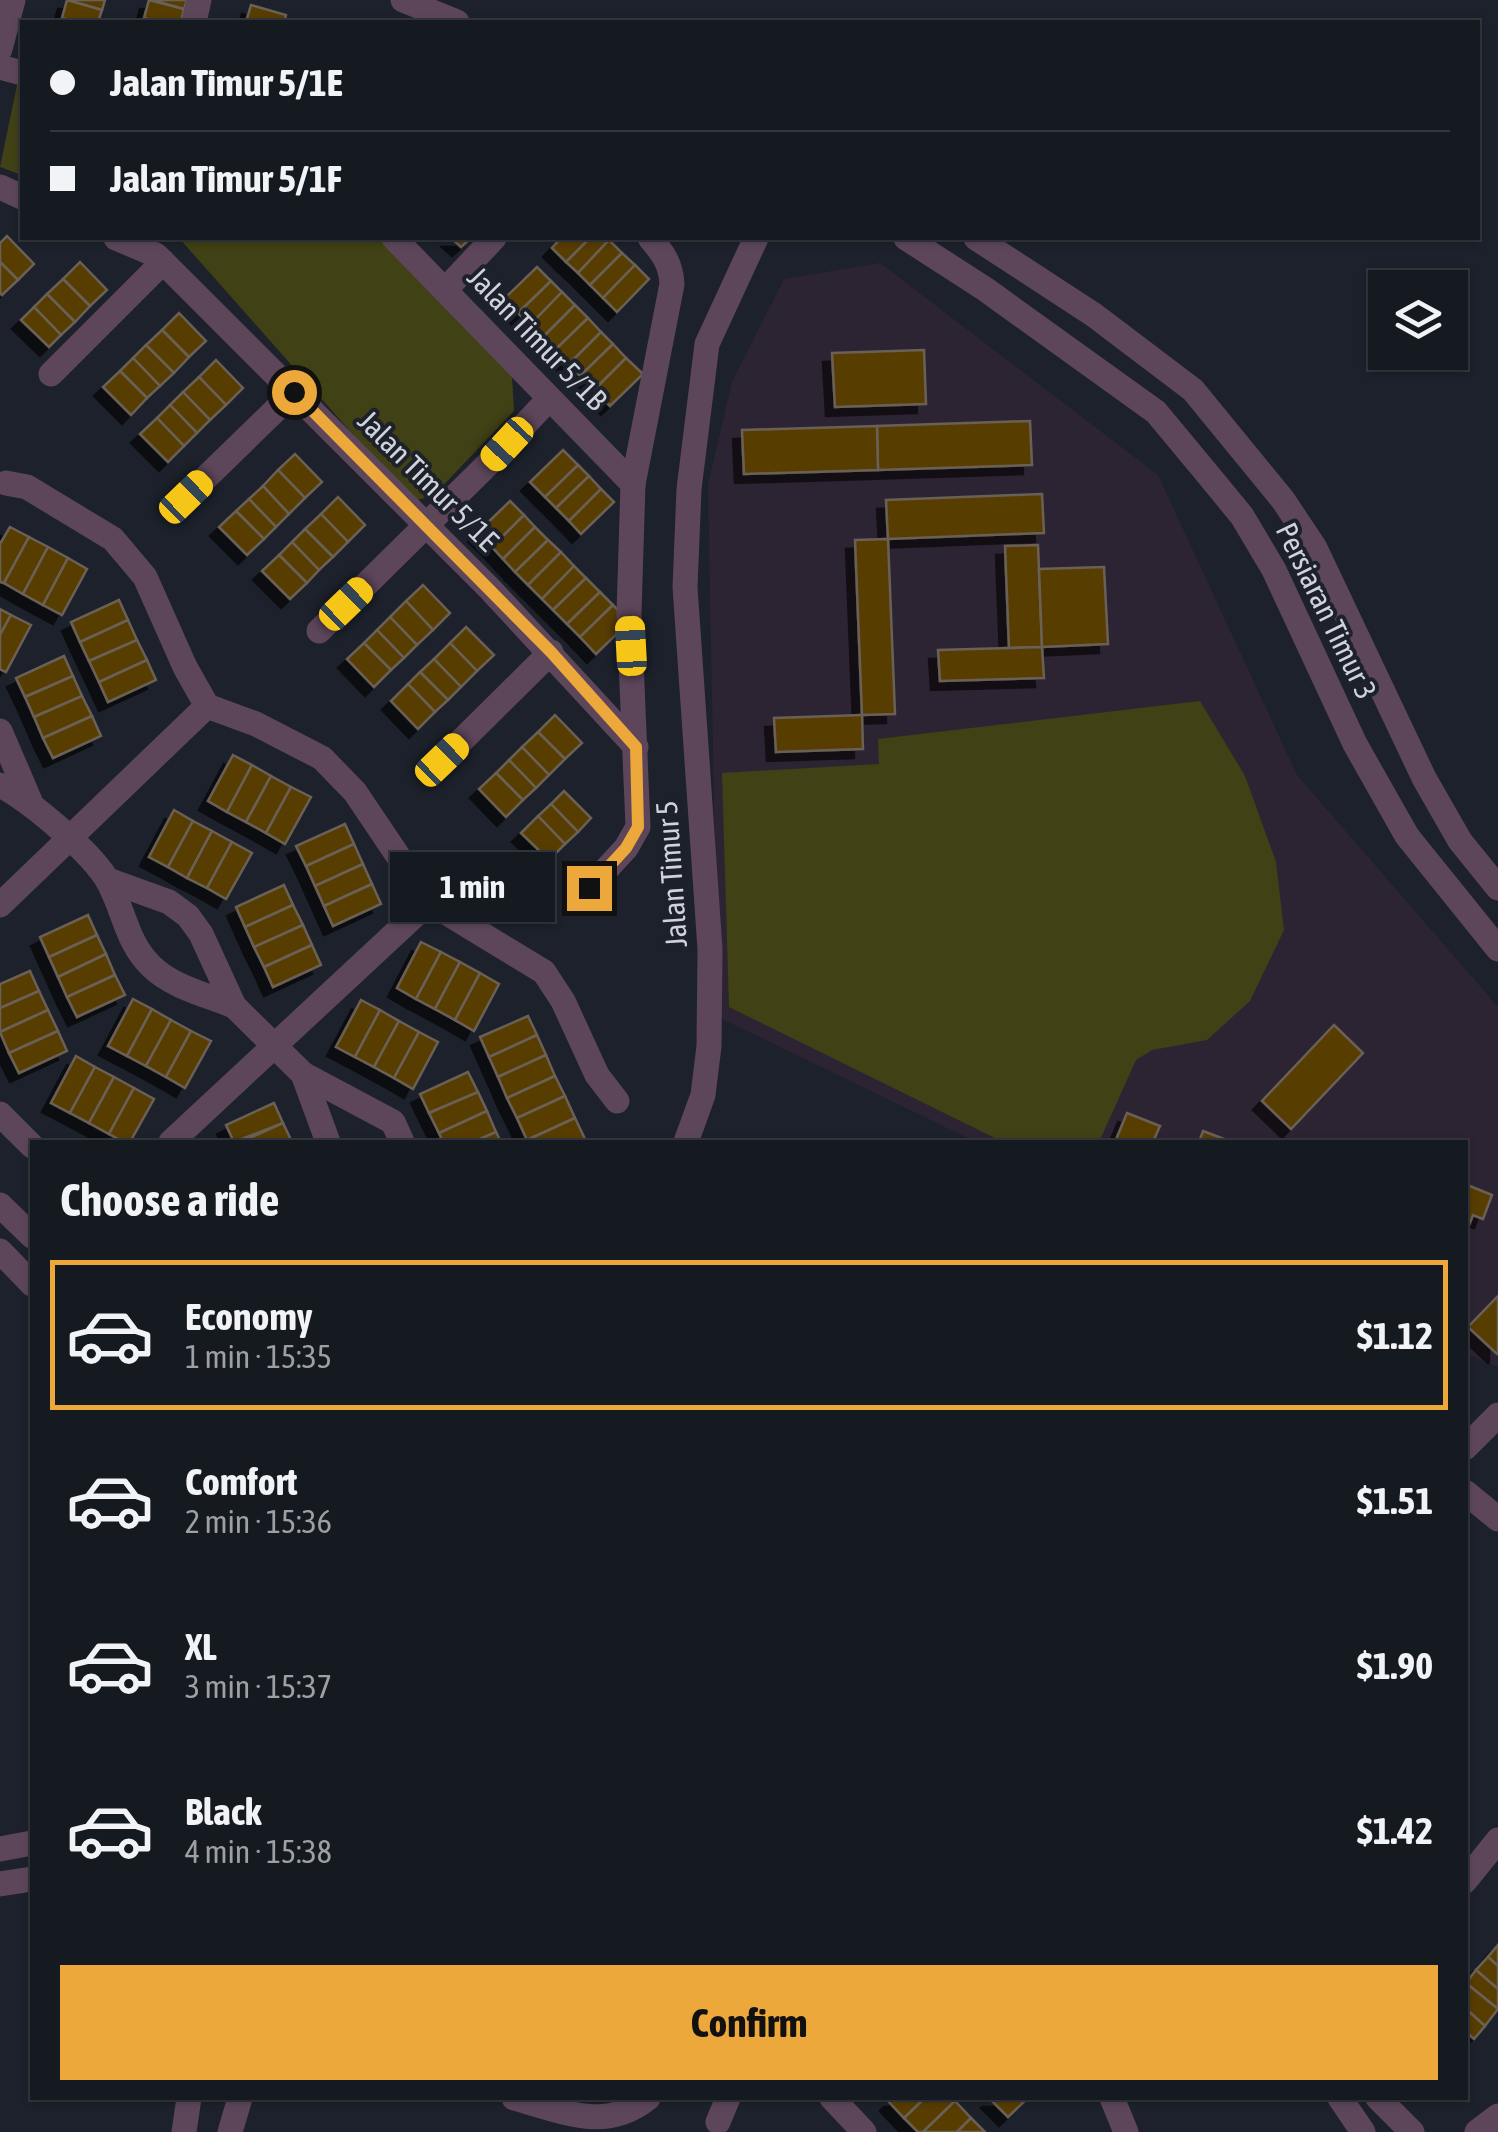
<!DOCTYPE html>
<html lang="en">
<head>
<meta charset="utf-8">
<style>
	:root { --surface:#151920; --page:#1e2229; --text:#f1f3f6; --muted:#9da0a5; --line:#34383e; --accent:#eda83b }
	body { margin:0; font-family:"Asap Condensed",sans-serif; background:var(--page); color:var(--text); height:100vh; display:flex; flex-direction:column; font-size:38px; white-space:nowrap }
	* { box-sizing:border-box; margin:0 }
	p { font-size:32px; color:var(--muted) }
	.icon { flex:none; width:55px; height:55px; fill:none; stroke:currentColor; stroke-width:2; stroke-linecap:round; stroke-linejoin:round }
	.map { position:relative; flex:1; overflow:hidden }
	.panel { position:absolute; left:30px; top:1140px; width:1438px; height:960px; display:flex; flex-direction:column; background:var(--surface); border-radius:0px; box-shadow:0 2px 8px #0004,0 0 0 2px var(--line) }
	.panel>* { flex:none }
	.top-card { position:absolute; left:20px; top:20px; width:1460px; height:220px; border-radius:0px; box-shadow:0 2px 8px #0004,0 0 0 2px var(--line); display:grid; align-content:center; height:220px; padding:0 30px; background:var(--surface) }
	.buttons { position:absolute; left:1368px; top:270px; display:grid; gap:20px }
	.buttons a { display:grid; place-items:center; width:100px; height:100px; border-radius:0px; background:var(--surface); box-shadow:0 2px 8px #0004,0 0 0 2px var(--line); font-size:50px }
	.end { position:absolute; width:45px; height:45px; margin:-22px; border:12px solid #eda83b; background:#111; box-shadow:0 0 0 5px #111 }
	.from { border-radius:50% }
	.bubble { position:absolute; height:70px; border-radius:0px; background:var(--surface); box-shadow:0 2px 8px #0004,0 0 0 2px var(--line); font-size:32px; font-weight:700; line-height:70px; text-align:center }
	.car { position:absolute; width:30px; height:60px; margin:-30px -15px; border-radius:12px; box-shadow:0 0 8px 2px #0007; background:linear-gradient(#f5c518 24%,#345 0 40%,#f5c518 0 76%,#345 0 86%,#f5c518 0) }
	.top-card b { display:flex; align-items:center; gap:35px; height:95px; font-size:38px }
	.top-card b+b { border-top:2px solid var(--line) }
	.top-card i { width:25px; height:25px; background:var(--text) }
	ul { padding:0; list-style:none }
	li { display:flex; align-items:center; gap:30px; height:150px; margin:0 20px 15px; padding:0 10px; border:5px solid transparent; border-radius:0px }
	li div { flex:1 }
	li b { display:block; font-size:38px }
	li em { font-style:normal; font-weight:700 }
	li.current { border-color:var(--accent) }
	li>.icon { width:90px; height:90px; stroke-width:1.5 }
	h2 { padding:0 30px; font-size:45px; line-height:120px }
	.primary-button { display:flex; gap:20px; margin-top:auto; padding:20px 30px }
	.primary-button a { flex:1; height:115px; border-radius:0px; background:var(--accent); color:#111; font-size:40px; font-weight:700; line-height:115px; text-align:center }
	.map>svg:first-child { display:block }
	.education { fill:#2d2433 }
	.green { fill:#404115 }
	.building { fill:#593c05; stroke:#6a6156; stroke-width:2.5; filter:url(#shadow) }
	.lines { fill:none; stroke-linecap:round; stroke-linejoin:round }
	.minor { stroke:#5d465a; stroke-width:25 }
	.route { stroke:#eda83b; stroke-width:12 }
	.labels { text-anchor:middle; stroke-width:8; stroke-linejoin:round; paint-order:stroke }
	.street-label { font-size:30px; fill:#d0d3da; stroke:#1c212b }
</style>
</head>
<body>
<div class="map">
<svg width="1498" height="2132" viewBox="0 0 1498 2132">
	<defs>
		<filter id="shadow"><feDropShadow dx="-9" dy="9" stdDeviation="0" flood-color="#0009"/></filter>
	</defs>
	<rect width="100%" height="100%" fill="#1c212b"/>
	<!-- education -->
	<polygon class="education" points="880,263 1158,475 1297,775 1498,1007 1498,1367 1465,1353 1465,1142 976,1142 718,1017 708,484 732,382 784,279"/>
	<!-- green -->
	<g class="green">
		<polygon points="18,80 22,81 22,175 0,167"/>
		<polygon points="179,238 378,238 512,376 514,411 433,496 412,501"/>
		<polygon points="1200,701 1245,776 1276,862 1284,930 1250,1001 1207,1040 1152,1050 1136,1060 1099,1142 1003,1142 729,1007 722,773 879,764 878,739"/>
	</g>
	<!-- building -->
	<g class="building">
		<polygon points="67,0 105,0 102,10"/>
		<polygon points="67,0 102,10 98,22 78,22 62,18"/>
		<polygon points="149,0 184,9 181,22 159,22 144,18"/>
		<polygon points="152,0 187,0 184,9"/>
		<polygon points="251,5 286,15 284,22 246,22"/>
		<polygon points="7,236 34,264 18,280 0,262 0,243"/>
		<polygon points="451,238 471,238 461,247"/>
		<polygon points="561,238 590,238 566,262 552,248"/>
		<polygon points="590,238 609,240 578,273 566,262"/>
		<polygon points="609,240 622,253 590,285 578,273"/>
		<polygon points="622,253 635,265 603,298 590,285"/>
		<polygon points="0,262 18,280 2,295 0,293"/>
		<polygon points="80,262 107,290 90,306 63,279"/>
		<polygon points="635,265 649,279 617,312 603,298"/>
		<polygon points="537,267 551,281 518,313 504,299"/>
		<polygon points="63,279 90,306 75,322 47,294"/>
		<polygon points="551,281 562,292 530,325 518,313"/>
		<polygon points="562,292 575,305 542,338 530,325"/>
		<polygon points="47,294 75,322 61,335 34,307"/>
		<polygon points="575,305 588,318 555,350 542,338"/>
		<polygon points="34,307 61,335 49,347 21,320"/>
		<polygon points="179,313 206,341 189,357 162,330"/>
		<polygon points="588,318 601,332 569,364 555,350"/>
		<polygon points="162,330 189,357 174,373 146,345"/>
		<polygon points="601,332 613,344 580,376 569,364"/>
		<polygon points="613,344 626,358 594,390 580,376"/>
		<polygon points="146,345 174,373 160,386 133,358"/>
		<polygon points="924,350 926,404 835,407 832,353"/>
		<polygon points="133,358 160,386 147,398 120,371"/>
		<polygon points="626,358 643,374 610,406 594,390"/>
		<polygon points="216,360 243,388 226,405 199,377"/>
		<polygon points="120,371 147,398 131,415 103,387"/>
		<polygon points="199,377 226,405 210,420 183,392"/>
		<polygon points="183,392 210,420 197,433 170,405"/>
		<polygon points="170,405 197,433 184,446 157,418"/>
		<polygon points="157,418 184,446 168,462 140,434"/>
		<polygon points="1030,421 1032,465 878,470 877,426"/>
		<polygon points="877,426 878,470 744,474 742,430"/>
		<polygon points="563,450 578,465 545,497 530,482"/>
		<polygon points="295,454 322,482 305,498 278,470"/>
		<polygon points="578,465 589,476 556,508 545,497"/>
		<polygon points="278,470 305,498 289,514 263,486"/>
		<polygon points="589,476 601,489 569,521 556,508"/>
		<polygon points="263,486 289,514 276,527 249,499"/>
		<polygon points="601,489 614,502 581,534 569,521"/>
		<polygon points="1042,494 1044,533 888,539 886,500"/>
		<polygon points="338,497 365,525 348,542 321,514"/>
		<polygon points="249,499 276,527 264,539 236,511"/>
		<polygon points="510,501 524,515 492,547 477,533"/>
		<polygon points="236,511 264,539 247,555 219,527"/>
		<polygon points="321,514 348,542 333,557 305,529"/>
		<polygon points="524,515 535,527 503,559 492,547"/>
		<polygon points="10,527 29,537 4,583 0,582 0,544"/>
		<polygon points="535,527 548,540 515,572 503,559"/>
		<polygon points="305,529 333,557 319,570 292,542"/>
		<polygon points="29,537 48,547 23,594 4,583"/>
		<polygon points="888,539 895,714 862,715 855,540"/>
		<polygon points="548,540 561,552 528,585 515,572"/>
		<polygon points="292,542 319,570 307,583 279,555"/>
		<polygon points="1038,545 1042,647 1009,648 1005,546"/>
		<polygon points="48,547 68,558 43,605 23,594"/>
		<polygon points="561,552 574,566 542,599 528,585"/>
		<polygon points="279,555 307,583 290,599 262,571"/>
		<polygon points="68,558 87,569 62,615 43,605"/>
		<polygon points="574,566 586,578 553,610 542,599"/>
		<polygon points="1104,567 1108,644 1042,647 1039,569"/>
		<polygon points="586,578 600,592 567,624 553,610"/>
		<polygon points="423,585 450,613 433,630 406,601"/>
		<polygon points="600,592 613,605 580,637 567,624"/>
		<polygon points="119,600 128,620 80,642 71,622"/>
		<polygon points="406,601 433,630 417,645 390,617"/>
		<polygon points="613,605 629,622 596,654 580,637"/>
		<polygon points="0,609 11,615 0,635"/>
		<polygon points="11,615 31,625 6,672 0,669 0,635"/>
		<polygon points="390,617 417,645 404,658 377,630"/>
		<polygon points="128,620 137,640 89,661 80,642"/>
		<polygon points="466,627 494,655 477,671 450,643"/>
		<polygon points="377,630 404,658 391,670 364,643"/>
		<polygon points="137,640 147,660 99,682 89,661"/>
		<polygon points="364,643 391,670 374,687 347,659"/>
		<polygon points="450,643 477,671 461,687 434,659"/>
		<polygon points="1042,647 1044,678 940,681 938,650"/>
		<polygon points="64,656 73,676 25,697 16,678"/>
		<polygon points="434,659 461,687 448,700 420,672"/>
		<polygon points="147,660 156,680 108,702 99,682"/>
		<polygon points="420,672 448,700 435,712 408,684"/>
		<polygon points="73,676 82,696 34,717 25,697"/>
		<polygon points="408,684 435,712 418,729 391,701"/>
		<polygon points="82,696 92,716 43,738 34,717"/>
		<polygon points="555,715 582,743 565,759 538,732"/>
		<polygon points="862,715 863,749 776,752 774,718"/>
		<polygon points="92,716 101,736 53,758 43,738"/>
		<polygon points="538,732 565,759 549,775 522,747"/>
		<polygon points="522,747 549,775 536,788 509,760"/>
		<polygon points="233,755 252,765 227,812 208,801"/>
		<polygon points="509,760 536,788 523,800 496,773"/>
		<polygon points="252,765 271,776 246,822 227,812"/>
		<polygon points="496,773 523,800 506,817 479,789"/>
		<polygon points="271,776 291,787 266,833 246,822"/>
		<polygon points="291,787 311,797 285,844 266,833"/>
		<polygon points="564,791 591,818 578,832 551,804"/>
		<polygon points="551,804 578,832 565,844 538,816"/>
		<polygon points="174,810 193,821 168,867 149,857"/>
		<polygon points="538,816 565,844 549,860 521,833"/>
		<polygon points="193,821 212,831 187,878 168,867"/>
		<polygon points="345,824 354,844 306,866 296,846"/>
		<polygon points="212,831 232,842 207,888 187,878"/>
		<polygon points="232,842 252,853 226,899 207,888"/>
		<polygon points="354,844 363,864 315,886 306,866"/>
		<polygon points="363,864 372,884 324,906 315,886"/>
		<polygon points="372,884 381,904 333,926 324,906"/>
		<polygon points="284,885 293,905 245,927 236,907"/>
		<polygon points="293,905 303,925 254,947 245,927"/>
		<polygon points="88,915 97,935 49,957 40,937"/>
		<polygon points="303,925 312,945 264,967 254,947"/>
		<polygon points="97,935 106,954 58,977 49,957"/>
		<polygon points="421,942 441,952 416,999 397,988"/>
		<polygon points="312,945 321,965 273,987 264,967"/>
		<polygon points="441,952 460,962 435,1009 416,999"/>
		<polygon points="106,954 115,975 67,997 58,977"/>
		<polygon points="460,962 480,973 455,1020 435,1009"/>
		<polygon points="30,971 39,991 0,1008 0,984"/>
		<polygon points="480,973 499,984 474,1031 455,1020"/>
		<polygon points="115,975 125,995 77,1017 67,997"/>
		<polygon points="39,991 48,1010 0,1032 0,1008"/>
		<polygon points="133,999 152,1009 127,1056 108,1046"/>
		<polygon points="361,1000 380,1010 355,1057 336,1047"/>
		<polygon points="152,1009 171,1020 146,1066 127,1056"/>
		<polygon points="48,1010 58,1031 9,1053 0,1032"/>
		<polygon points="380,1010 399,1021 374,1067 355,1057"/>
		<polygon points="528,1016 537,1035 489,1057 480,1037"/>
		<polygon points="171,1020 191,1031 166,1077 146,1066"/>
		<polygon points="399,1021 419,1032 394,1078 374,1067"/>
		<polygon points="1334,1025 1363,1053 1291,1129 1262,1101"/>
		<polygon points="58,1031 67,1051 19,1073 9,1053"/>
		<polygon points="191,1031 211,1041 185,1088 166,1077"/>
		<polygon points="419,1032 438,1042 413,1089 394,1078"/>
		<polygon points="537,1035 546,1055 498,1077 489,1057"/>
		<polygon points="546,1055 555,1076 507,1098 498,1077"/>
		<polygon points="76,1056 95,1067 70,1113 51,1103"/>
		<polygon points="95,1067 114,1077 89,1123 70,1113"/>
		<polygon points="468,1072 478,1092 429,1113 420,1094"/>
		<polygon points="555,1076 565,1096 517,1118 507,1098"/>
		<polygon points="114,1077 134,1088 109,1134 89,1123"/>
		<polygon points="134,1088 154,1099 130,1142 124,1142 109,1134"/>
		<polygon points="478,1092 487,1111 439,1133 429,1113"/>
		<polygon points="565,1096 575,1118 527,1140 517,1118"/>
		<polygon points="274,1103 283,1123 234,1142 226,1125"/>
		<polygon points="487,1111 496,1132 473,1142 443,1142 439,1133"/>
		<polygon points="1127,1113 1160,1126 1153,1142 1115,1142"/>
		<polygon points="575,1118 586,1141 528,1142 527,1140"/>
		<polygon points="283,1123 292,1142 241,1142"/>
		<polygon points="1203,1131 1232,1142 1199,1142"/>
		<polygon points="496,1132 501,1142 473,1142"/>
		<polygon points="1465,1184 1492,1195 1483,1219 1473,1215 1465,1235"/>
		<polygon points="1498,1296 1498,1353 1497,1354 1468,1327"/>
		<polygon points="1498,1945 1498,1966 1488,1957"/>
		<polygon points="1488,1957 1498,1966 1498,1989 1476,1970"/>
		<polygon points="1476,1970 1498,1989 1498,2009 1466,1983"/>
		<polygon points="1466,1983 1498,2009 1485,2026 1465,2008"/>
		<polygon points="1465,2008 1485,2026 1474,2039 1465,2031"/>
		<polygon points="893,2098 925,2098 904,2118 889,2102"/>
		<polygon points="925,2098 952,2098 955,2101 923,2132 918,2132 904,2118"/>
		<polygon points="992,2098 1028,2098 1008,2117 990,2099"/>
		<polygon points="955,2101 971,2118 957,2132 923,2132"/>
		<polygon points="971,2118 985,2132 957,2132"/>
	</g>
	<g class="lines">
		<!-- minor -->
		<g class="minor">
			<polyline points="403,0 457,22"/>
			<polyline points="194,22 199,0"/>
			<polyline points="0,49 13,0"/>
			<polyline points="0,67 22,73"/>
			<polyline points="0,187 22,197"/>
			<polyline points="116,238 156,255 490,589 636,747"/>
			<polyline points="394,238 633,484"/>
			<polyline points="906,238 985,289 1156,412 1205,471 1242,516 1274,570 1355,744 1407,836 1498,949"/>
			<polyline points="976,238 1094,315 1193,390 1283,500 1315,548 1424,778 1460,841 1498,888"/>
			<polyline points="445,290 494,238"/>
			<polyline points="51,374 163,262"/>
			<polyline points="6,483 27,487 113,539 145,577 185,667 207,706 256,724 322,758 355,792 429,902 544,972 563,1001 597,1075 617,1101"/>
			<polyline points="186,497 294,392"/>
			<polyline points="319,631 486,466 548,400"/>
			<polyline points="0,731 30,801"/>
			<polyline points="442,760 551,652"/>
			<path d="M0,785C30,801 93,853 109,883C124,911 127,943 151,966C172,987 207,995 234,1006"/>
			<polyline points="108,880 169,902 188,916 201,934 234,1006 303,1074 393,1122 402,1142"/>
			<path d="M589,888L626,848L638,827L629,613L633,484L672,284C671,264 663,253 650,238"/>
			<polyline points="0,905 207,706"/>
			<polyline points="303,1074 328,1142"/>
			<polyline points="0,1114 32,1146"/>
			<polyline points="171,1142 429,902"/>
			<polyline points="686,1142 703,1095 709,1046 710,949 685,587 689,489 707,344 756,238"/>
			<polyline points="0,1205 32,1236"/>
			<polyline points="0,1251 32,1284"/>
			<polyline points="1465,1448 1498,1415"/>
			<polyline points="1465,1492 1498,1519"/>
			<polyline points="0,1849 32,1843"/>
			<polyline points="1465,1881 1498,1840"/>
			<polyline points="0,1884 32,1879"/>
			<path d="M514,2098C564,2112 606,2132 648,2098"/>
			<polyline points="832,2098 864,2132"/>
			<polyline points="1112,2098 1126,2132"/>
			<polyline points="1340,2098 1363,2132"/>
			<polyline points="1378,2098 1412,2132"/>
			<polyline points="718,2122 728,2098"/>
			<polyline points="184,2132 189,2098"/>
			<polyline points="230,2132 240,2098"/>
			<polyline points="1477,2132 1498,2116"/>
		</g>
	</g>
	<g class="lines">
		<!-- route -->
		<polyline class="route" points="294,392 551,652 636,747 638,827 626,848 589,888"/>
	</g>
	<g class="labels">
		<!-- street labels -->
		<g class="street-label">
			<text transform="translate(537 339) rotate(46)" y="10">Jalan Timur 5/1B</text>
			<text transform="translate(428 481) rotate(45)" y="10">Jalan Timur 5/1E</text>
			<text transform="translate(1326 611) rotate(64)" y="10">Persiaran Timur 3</text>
			<text transform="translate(672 874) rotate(-94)" y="10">Jalan Timur 5</text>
		</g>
	</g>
</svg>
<div class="buttons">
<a><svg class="icon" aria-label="layers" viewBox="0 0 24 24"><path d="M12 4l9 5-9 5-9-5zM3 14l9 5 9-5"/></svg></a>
</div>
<i class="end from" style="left:294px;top:392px"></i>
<i class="end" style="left:589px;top:888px"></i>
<div class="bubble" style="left:390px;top:852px;width:165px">1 min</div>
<i class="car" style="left:507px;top:444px;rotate:223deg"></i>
<i class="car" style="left:186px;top:497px;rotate:46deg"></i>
<i class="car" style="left:346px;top:604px;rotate:46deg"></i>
<i class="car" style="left:631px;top:646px;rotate:357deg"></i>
<i class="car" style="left:442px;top:760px;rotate:46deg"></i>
<div class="top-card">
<b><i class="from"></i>Jalan Timur 5/1E</b>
<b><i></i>Jalan Timur 5/1F</b>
</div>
<section class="panel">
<h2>Choose a ride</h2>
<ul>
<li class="current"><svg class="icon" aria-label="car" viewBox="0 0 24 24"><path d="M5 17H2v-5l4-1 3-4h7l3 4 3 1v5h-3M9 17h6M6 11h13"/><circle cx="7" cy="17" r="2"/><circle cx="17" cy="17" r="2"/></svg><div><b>Economy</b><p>1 min · 15:35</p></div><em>$1.12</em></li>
<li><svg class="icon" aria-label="car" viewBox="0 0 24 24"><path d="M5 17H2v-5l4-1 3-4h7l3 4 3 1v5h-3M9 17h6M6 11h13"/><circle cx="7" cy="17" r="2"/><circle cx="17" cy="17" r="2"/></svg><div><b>Comfort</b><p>2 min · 15:36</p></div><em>$1.51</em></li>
<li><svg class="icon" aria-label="car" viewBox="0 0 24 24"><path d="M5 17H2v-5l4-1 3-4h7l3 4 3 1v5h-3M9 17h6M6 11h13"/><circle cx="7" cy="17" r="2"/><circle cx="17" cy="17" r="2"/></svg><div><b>XL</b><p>3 min · 15:37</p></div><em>$1.90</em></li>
<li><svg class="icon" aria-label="car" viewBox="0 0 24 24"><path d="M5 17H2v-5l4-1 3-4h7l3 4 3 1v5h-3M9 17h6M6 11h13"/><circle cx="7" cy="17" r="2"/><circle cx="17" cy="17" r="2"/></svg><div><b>Black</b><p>4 min · 15:38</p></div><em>$1.42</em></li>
</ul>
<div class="primary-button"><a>Confirm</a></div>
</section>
</div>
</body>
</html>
